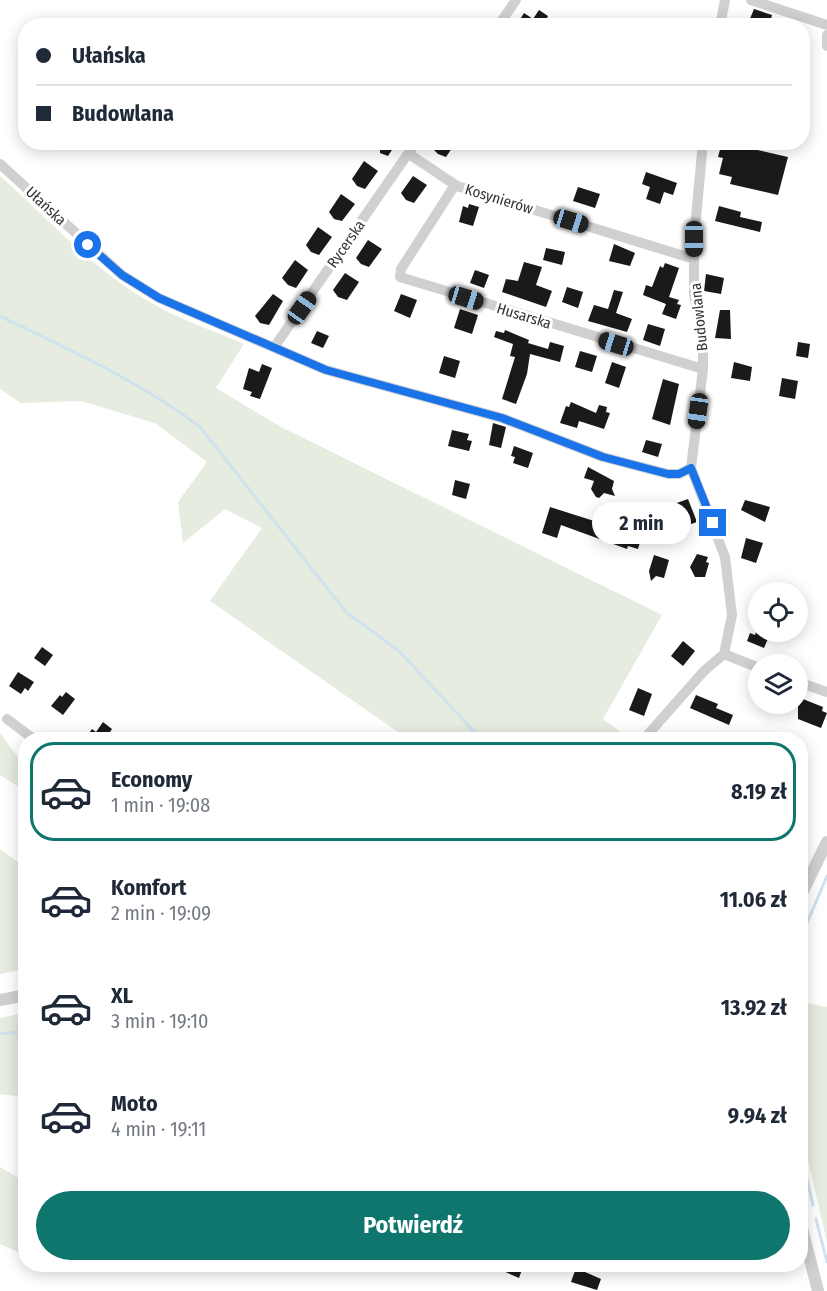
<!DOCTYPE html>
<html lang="pl">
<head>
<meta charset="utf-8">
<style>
	:root { --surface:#fff; --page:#f2f2f3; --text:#1f2937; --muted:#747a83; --line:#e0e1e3; --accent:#0f766e }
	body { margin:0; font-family:"Fira Sans Condensed",sans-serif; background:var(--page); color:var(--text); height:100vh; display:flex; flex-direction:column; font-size:22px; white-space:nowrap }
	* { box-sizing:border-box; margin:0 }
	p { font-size:20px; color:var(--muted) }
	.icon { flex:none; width:33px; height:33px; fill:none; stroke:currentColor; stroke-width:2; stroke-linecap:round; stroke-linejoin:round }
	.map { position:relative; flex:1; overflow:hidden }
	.details { position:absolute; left:18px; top:732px; width:790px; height:540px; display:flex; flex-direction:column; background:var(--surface); border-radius:24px; box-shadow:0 3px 15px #0003 }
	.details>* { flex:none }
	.hud { position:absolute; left:18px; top:18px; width:792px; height:132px; border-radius:24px; box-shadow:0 3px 15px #0003; display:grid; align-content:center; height:132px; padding:0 18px; background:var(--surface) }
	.fabs { position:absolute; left:748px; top:582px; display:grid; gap:12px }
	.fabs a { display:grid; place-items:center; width:60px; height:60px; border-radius:50%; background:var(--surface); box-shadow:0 3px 15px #0003; font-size:30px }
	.end { position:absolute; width:27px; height:27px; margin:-14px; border:8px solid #1a73e8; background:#fff; box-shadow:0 0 0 3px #fff }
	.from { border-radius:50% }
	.bubble { position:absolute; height:42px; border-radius:21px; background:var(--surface); box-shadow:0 3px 15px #0003; font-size:20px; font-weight:700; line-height:42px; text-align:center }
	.car { position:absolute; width:18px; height:36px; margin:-18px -9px; border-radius:8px; box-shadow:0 0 4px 2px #0007; background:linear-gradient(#222 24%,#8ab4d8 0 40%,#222 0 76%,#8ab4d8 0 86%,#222 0) }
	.hud b { display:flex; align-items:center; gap:21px; height:57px; font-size:22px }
	.hud b+b { border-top:2px solid var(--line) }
	.hud i { width:15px; height:15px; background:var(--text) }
	ul { padding:10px 0 0; list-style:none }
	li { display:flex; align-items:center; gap:18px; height:99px; margin:0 12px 9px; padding:0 6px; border:3px solid transparent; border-radius:24px }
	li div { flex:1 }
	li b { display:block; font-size:22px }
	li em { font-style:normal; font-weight:700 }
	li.active { border-color:var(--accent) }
	li>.icon { width:54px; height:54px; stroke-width:1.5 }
	.cta { display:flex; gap:12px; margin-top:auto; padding:12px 18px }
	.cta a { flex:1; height:69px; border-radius:36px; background:var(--accent); color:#fff; font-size:24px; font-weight:700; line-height:69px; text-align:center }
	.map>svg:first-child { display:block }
	.green { fill:#e6ecdf }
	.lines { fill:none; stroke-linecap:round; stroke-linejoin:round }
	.stream { stroke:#cfe2ee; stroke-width:3 }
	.building { fill:#1a1a1a }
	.minor { stroke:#d0d0d0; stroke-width:10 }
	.tertiary { stroke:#d0d0d0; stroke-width:12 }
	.route { stroke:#1a73e8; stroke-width:8 }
	.labels { text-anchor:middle; stroke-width:6; stroke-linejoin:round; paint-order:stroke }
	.street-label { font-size:15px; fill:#333; stroke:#fff }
</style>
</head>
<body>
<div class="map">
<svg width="827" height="1291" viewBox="0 0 827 1291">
	<rect width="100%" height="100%" fill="#fff"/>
	<!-- green -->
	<g class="green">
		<path d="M0,176C50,220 96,273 155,305C183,321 215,331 244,344L216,388L281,427L662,615L603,719L630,739H408L210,601L262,528L225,509L183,543L178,502L207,462L155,423L81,401L21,403L0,389Z"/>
		<polygon points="0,733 25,767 25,791 0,775"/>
		<polygon points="0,849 26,868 25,969 0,974"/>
		<polygon points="801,1002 827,1007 827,1242 801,1130"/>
		<polygon points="25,1013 25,1097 0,1094 0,1018"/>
		<polygon points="0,1167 25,1182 25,1255 0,1244"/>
	</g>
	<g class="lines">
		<!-- stream -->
		<g class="stream">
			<path d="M0,316C69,350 138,380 200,427L346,612L399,651L482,740"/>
			<polyline points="801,937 827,876"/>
			<polyline points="0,1034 26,1031"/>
			<polyline points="801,1154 813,1205"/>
			<polyline points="816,1219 827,1262"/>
		</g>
	</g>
	<!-- building -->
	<g class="building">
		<polygon points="754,9 772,15 769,26 747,26"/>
		<polygon points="539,10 548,16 543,26 516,26 524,13 533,19"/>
		<polygon points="369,142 397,142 388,156 380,153 380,150"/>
		<polygon points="426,142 456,142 446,157 438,154"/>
		<polygon points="722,142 788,157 778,195 730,184 732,177 719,174 723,158 718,157"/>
		<polygon points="364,161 378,171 365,189 357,186 352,179"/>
		<polygon points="646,172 677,183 673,195 664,192 660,204 646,199 650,187 642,184"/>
		<polygon points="413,176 427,185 414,203 406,200 401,193"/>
		<polygon points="578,187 600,194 595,208 573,201"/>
		<polygon points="341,194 355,204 342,221 334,219 329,212"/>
		<polygon points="469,204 479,207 473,226 459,222 463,206 468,208"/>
		<polygon points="719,206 741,212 740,217 762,222 760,232 715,221"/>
		<polygon points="318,227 332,237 319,255 311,252 306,245"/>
		<polygon points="368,240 382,249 369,267 361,264 356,258"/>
		<polygon points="614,244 635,253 630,266 609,261"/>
		<polygon points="546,248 565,252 562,265 543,260"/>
		<polygon points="295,260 308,270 296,288 288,285 282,278"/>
		<polygon points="524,262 542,267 536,285 552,291 546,307 502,292 506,279 518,281"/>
		<polygon points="665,263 679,268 669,297 679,300 677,304 681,305 676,319 662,314 666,304 643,295 646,285 652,287 660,266 663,268"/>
		<polygon points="475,270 489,275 484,288 470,283"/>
		<polygon points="345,273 359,282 347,300 338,297 333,290"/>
		<polygon points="706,274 724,278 721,294 704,291"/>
		<polygon points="567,287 583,292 578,308 562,302"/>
		<polygon points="614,290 623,292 616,313 632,319 627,332 588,321 594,305 608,309"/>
		<polygon points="273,294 283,301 269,325 260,323 255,316"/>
		<polygon points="401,294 417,300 410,318 394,311"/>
		<polygon points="460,309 478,315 472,334 454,328"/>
		<polygon points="720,310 730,310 731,339 715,338"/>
		<polygon points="648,324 665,329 660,346 643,340"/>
		<polygon points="505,330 529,340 528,343 548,349 550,342 564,346 560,362 530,354 527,374 516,404 502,399 515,357 510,356 513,344 494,337 496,331 504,333"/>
		<polygon points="317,331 329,336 323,348 311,343"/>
		<polygon points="798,342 810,344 808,358 796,356"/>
		<polygon points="580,351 597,356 592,372 575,367"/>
		<polygon points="444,356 460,361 455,378 439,373"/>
		<polygon points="612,362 626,367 619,388 605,383"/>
		<polygon points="734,362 752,367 750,381 731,378"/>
		<polygon points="262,364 272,368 260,399 250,396 252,392 243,389 249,368 259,372"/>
		<polygon points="782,378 798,381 795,399 779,396"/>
		<polygon points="663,379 679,384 670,425 652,419"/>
		<polygon points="571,402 596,413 599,405 607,407 606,412 610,413 604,429 579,421 577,428 560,423 566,406 569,407"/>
		<polygon points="493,423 506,427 501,448 489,445"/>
		<polygon points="452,430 469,434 467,440 472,441 469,451 448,446"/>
		<polygon points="646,440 662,444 658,457 642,452"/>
		<polygon points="514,446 533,453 528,468 513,463 515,457 511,456"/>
		<polygon points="588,467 614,481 612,489 615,496 604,493 599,498 596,497 591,489 594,481 584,478"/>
		<polygon points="455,480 470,484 466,499 452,495"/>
		<polygon points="688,499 697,522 683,527 674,520 672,513 674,504"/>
		<polygon points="745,500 770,507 765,522 741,510"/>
		<polygon points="550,507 632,533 641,539 638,549 628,546 627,549 561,525 557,538 542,533"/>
		<polygon points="746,538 763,543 756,563 741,558"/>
		<polygon points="697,554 708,557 706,562 709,563 705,577 695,577 690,567"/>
		<polygon points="654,555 669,560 664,578 656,576 651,581 649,571"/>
		<polygon points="757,630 770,634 764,648 747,641 750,633 755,635"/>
		<polygon points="683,641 695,651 683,666 671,656"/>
		<polygon points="42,647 53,655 45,666 34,658"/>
		<polygon points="18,672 34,682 28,691 25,688 21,694 9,686"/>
		<polygon points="638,688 652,694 644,716 629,710"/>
		<polygon points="66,692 75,699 63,715 51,706 60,695 62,697"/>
		<polygon points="696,695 718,704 716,708 733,715 729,725 690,708"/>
		<polygon points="798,697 823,707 822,711 827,713 821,728 798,719"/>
		<polygon points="103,722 112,729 105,740 84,740 92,729 96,732"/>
		<polygon points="487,1264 524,1264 519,1278"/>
		<polygon points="576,1268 601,1279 597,1290 571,1282"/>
	</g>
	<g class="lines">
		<!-- minor -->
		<g class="minor">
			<polyline points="751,0 827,25"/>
			<polyline points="498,26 516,0"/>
			<polyline points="720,26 725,0"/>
			<polyline points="827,35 827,46"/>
			<polyline points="409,154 457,186"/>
			<polyline points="0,164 122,275 159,298 326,370 502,418 603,457 668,474 679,474 691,468"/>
			<polyline points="694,259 457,186 453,188 401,269 400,277 703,369"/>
			<polyline points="275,346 416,142"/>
			<polyline points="724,654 759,668"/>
			<polyline points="798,682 827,692"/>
			<polyline points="7,719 35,740"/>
			<polyline points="643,740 704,671 724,654 732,615 725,557 691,468 703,369 703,336 694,294 694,239 703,142"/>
		</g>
		<!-- tertiary -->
		<g class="tertiary">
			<polyline points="801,895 827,842"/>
			<polyline points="0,1000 26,995"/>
			<polyline points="801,1224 818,1291"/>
		</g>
	</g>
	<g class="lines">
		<!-- route -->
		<polyline class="route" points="88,245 122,275 159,298 326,370 502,418 603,457 668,474 679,474 691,468 713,523"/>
	</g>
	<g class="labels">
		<!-- street labels -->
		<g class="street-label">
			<text transform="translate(499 199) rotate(17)" y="5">Kosynierów</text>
			<text transform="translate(46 206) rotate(43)" y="5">Ułańska</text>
			<text transform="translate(346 244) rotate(-55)" y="5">Rycerska</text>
			<text transform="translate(524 316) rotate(17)" y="5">Husarska</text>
			<text transform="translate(699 317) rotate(-96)" y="5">Budowlana</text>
		</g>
	</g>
</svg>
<div class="fabs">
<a><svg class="icon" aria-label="locate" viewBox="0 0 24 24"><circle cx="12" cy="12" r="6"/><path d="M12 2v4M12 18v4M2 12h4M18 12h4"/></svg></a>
<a><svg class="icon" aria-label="layers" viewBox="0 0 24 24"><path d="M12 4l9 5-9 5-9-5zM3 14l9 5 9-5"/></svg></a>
</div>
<i class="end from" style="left:88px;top:245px"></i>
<i class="end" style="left:713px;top:523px"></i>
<div class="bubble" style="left:592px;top:502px;width:99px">2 min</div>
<i class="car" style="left:571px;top:221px;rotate:107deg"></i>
<i class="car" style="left:694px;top:239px;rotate:180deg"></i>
<i class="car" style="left:466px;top:298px;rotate:107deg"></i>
<i class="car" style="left:302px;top:308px;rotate:35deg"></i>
<i class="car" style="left:616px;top:344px;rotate:287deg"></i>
<i class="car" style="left:698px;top:411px;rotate:188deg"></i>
<div class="hud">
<b><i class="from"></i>Ułańska</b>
<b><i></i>Budowlana</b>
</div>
<section class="details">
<ul>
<li class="active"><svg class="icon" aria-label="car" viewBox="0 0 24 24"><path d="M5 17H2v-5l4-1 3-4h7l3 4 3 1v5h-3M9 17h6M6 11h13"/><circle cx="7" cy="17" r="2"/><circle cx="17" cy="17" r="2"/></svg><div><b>Economy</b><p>1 min · 19:08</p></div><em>8.19 zł</em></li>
<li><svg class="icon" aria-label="car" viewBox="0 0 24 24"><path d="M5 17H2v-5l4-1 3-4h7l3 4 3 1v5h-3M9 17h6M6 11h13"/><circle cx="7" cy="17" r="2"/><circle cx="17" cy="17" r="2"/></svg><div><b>Komfort</b><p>2 min · 19:09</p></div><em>11.06 zł</em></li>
<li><svg class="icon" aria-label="car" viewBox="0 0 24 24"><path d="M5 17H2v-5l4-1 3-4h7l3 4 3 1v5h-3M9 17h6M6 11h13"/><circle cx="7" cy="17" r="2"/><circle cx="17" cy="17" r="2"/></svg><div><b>XL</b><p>3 min · 19:10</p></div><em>13.92 zł</em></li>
<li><svg class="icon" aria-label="car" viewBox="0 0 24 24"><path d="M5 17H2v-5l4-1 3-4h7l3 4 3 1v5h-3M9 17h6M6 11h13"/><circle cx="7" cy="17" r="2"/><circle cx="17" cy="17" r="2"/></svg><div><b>Moto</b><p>4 min · 19:11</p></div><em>9.94 zł</em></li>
</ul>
<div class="cta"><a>Potwierdź</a></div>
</section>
</div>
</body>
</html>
